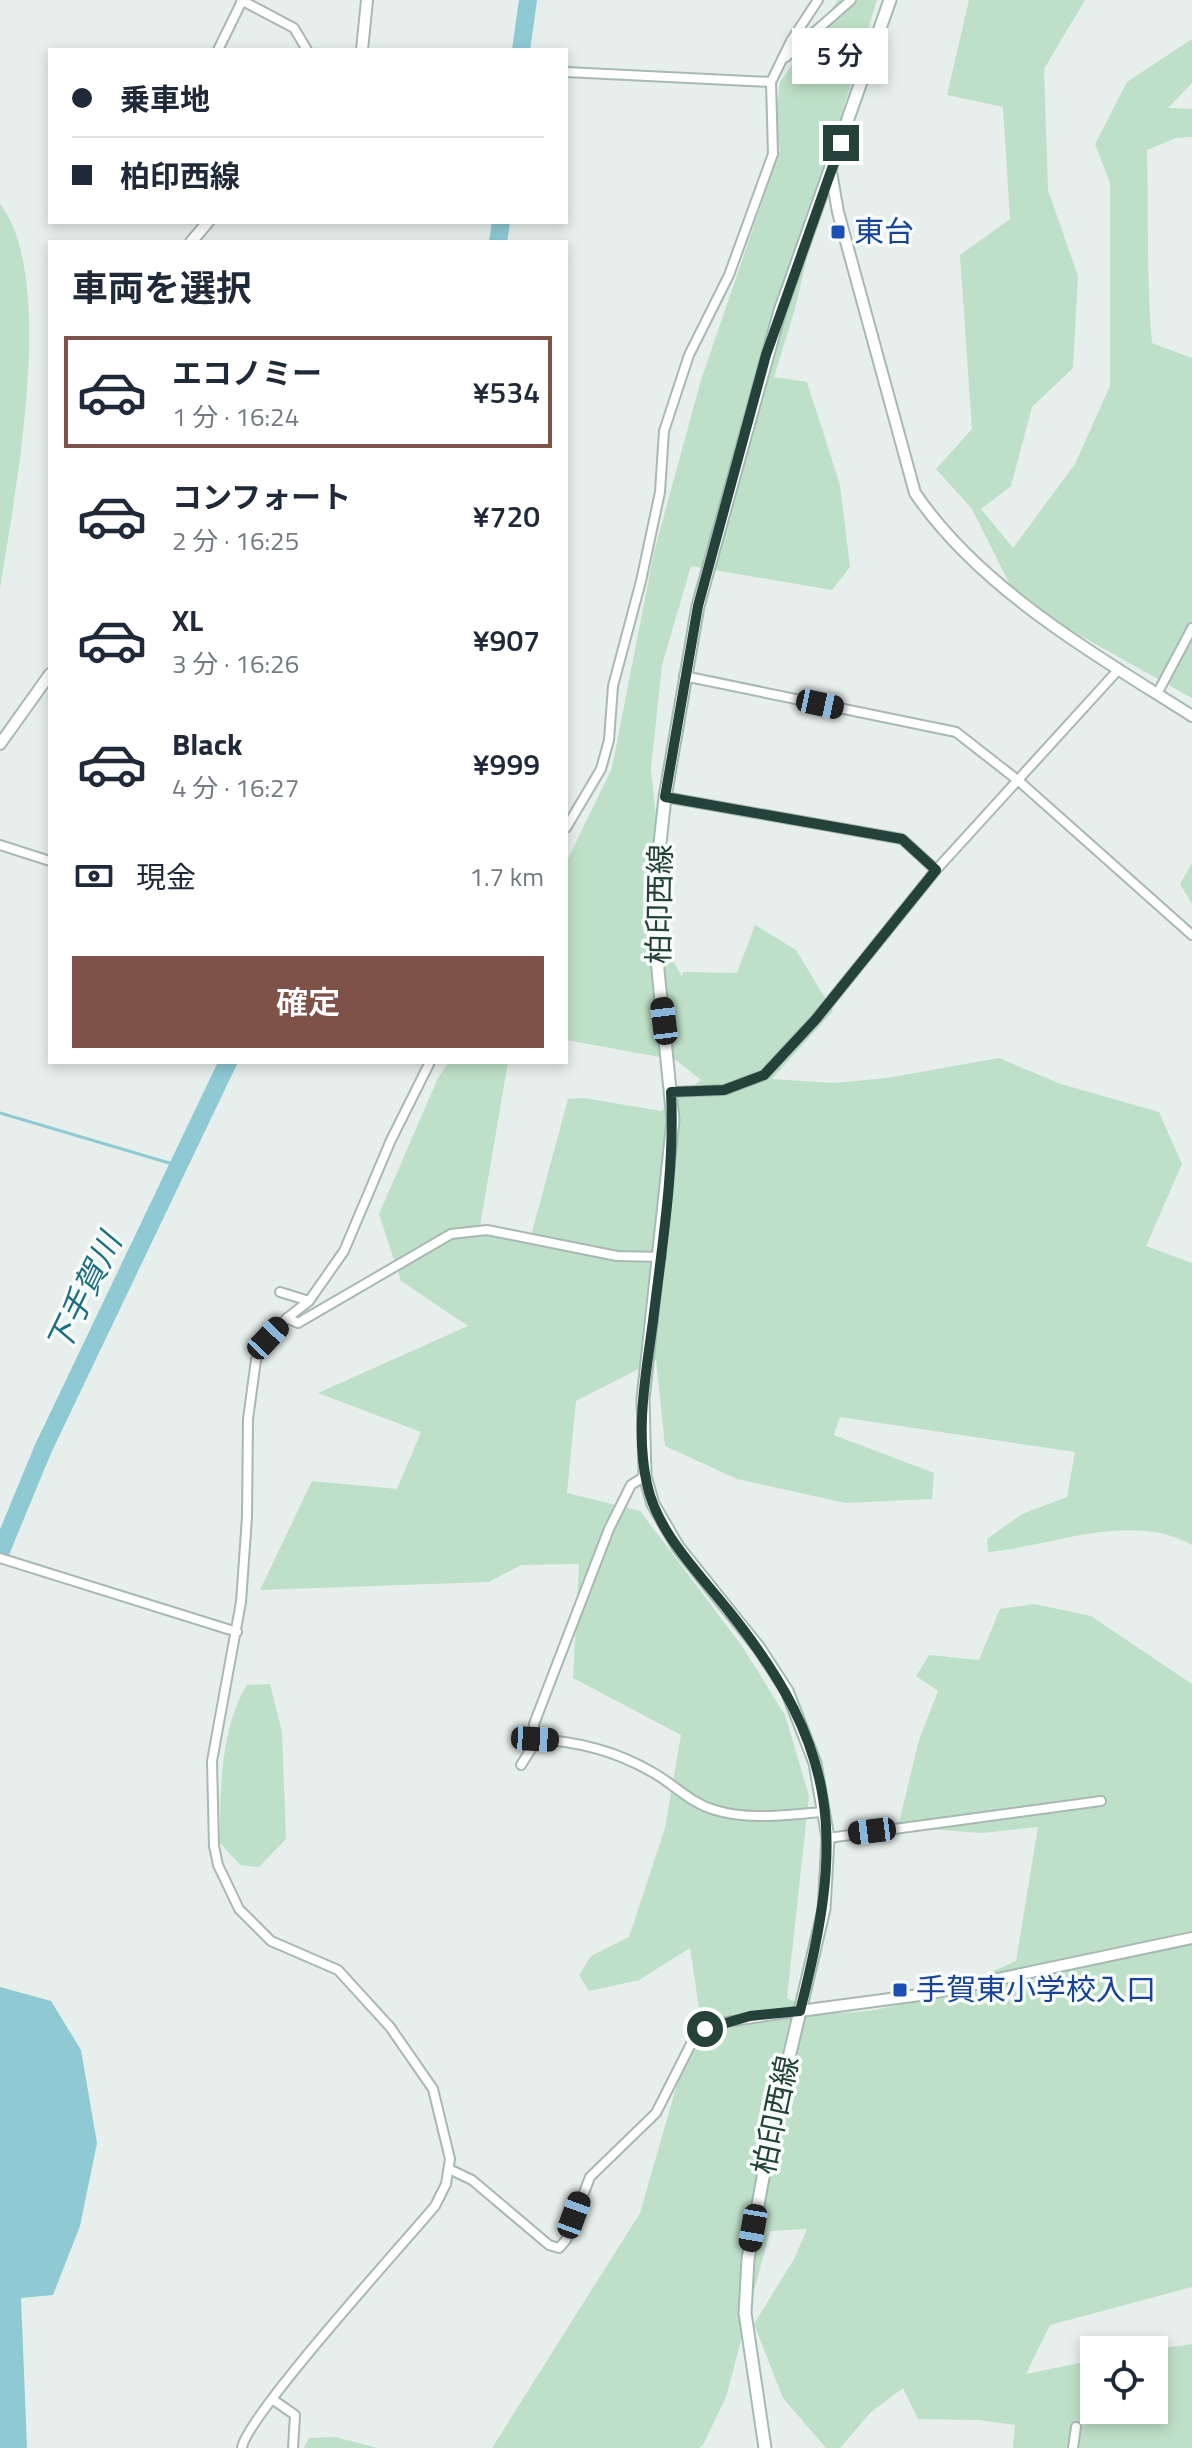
<!DOCTYPE html>
<html lang="ja">
<head>
<meta charset="utf-8">
<style>
	:root { --surface:#fff; --page:#f2f2f3; --text:#1f2937; --muted:#747a83; --line:#e0e1e3; --accent:#7f5249 }
	body { margin:0; font-family:"Titillium Web","Noto Sans JP",sans-serif; background:var(--page); color:var(--text); height:100vh; display:flex; flex-direction:column; font-size:30px; white-space:nowrap }
	* { box-sizing:border-box; margin:0 }
	p { font-size:26px; color:var(--muted) }
	.icon { flex:none; width:44px; height:44px; fill:none; stroke:currentColor; stroke-width:2; stroke-linecap:round; stroke-linejoin:round }
	.map { position:relative; flex:1; overflow:hidden }
	.drawer { position:absolute; left:48px; top:240px; width:520px; height:824px; display:flex; flex-direction:column; background:var(--surface); border-radius:0px; box-shadow:0 4px 12px #0003 }
	.drawer>* { flex:none }
	.top-card { position:absolute; left:48px; top:48px; width:520px; height:176px; border-radius:0px; box-shadow:0 4px 12px #0003; display:grid; align-content:center; height:176px; padding:0 24px; background:var(--surface) }
	.fabs { position:absolute; left:1080px; top:2336px; display:grid; gap:16px }
	.fabs a { display:grid; place-items:center; width:88px; height:88px; border-radius:0px; background:var(--surface); box-shadow:0 4px 12px #0003; font-size:40px }
	.end { position:absolute; width:36px; height:36px; margin:-18px; border:10px solid #24423a; background:#fff; box-shadow:0 0 0 4px #fff }
	.from { border-radius:50% }
	.bubble { position:absolute; height:56px; border-radius:0px; background:var(--surface); box-shadow:0 4px 12px #0003; font-size:26px; font-weight:600; line-height:56px; text-align:center }
	.car { position:absolute; width:24px; height:48px; margin:-24px -12px; border-radius:10px; box-shadow:0 0 6px 2px #0007; background:linear-gradient(#222 24%,#8ab4d8 0 40%,#222 0 76%,#8ab4d8 0 86%,#222 0) }
	.top-card b { display:flex; align-items:center; gap:28px; height:76px; font-size:30px }
	.top-card b+b { border-top:2px solid var(--line) }
	.top-card i { width:20px; height:20px; background:var(--text) }
	ul { padding:0; list-style:none }
	li { display:flex; align-items:center; gap:24px; height:112px; margin:0 16px 12px; padding:0 8px; border:4px solid transparent; border-radius:0px }
	li div { flex:1 }
	li b { display:block; font-size:30px }
	li em { font-style:normal; font-weight:600 }
	li.on { border-color:var(--accent) }
	li>.icon { width:72px; height:72px; stroke-width:1.5 }
	h2 { padding:0 24px; font-size:36px; line-height:96px }
	.pay { display:flex; align-items:center; gap:20px; height:88px; padding:0 24px; font-size:30px }
	.pay p { margin-inline-start:auto }
	.primary-button { display:flex; gap:16px; margin-top:auto; padding:16px 24px }
	.primary-button a { flex:1; height:92px; border-radius:0px; background:var(--accent); color:#fff; font-size:32px; font-weight:600; line-height:92px; text-align:center }
	.map>svg:first-child { display:block }
	.green { fill:#bfe0c8 }
	.water { fill:#8ec9d4 }
	.lines { fill:none; stroke-linecap:round; stroke-linejoin:round }
	.stream { stroke:#8ec9d4; stroke-width:3 }
	.river { stroke:#8ec9d4; stroke-width:18 }
	.minor-casing { stroke:#a8b8b2; stroke-width:12 }
	.tertiary-casing { stroke:#a8b8b2; stroke-width:14 }
	.secondary-casing { stroke:#a4bbb3; stroke-width:15 }
	.minor { stroke:#fff; stroke-width:8 }
	.tertiary { stroke:#fff; stroke-width:10 }
	.secondary { stroke:#fff; stroke-width:11 }
	.route { stroke:#24423a; stroke-width:10 }
	.transit-dot { fill:#1a4fb4; stroke:#f7fbf9; stroke-width:3 }
	.labels { text-anchor:middle; stroke-width:7; stroke-linejoin:round; paint-order:stroke }
	.transit-label { font-size:30px; fill:#164399; stroke:#f7fbf9; text-anchor:start }
	.street-label { font-size:30px; fill:#24423a; stroke:#f7fbf9 }
	.water-label { font-size:32px; font-style:italic; fill:#1c6f80; stroke:#f7fbf9 }
</style>
</head>
<body>
<div class="map">
<svg width="1192" height="2448" viewBox="0 0 1192 2448">
	<rect width="100%" height="100%" fill="#e6efeb"/>
	<!-- green -->
	<g class="green">
		<path d="M838,0H877L835,135L795,309L774,377L807,382L840,485L850,567L832,590L691,566L662,665L651,769L670,954L682,977L683,972L737,973L755,925L796,950L833,1011L772,1079L834,1083L887,1078L999,1058L1061,1084L1159,1112L1182,1164L1146,1246L1192,1263V1545C1131,1511 1053,1546 988,1552L987,1539L1022,1514L1067,1497L1075,1452L840,1417L834,1435L934,1473L932,1499L846,1503L737,1479L665,1446L656,1360L576,1401L567,1493L640,1511L742,1646L785,1715L809,1796L787,1998C798,2003 810,2009 822,2011C875,2022 968,1983 1016,1961L1038,1827L982,1833L898,1827L919,1740L938,1691L916,1676L929,1655L979,1660L1000,1609L1034,1604L1091,1616L1192,1684V2287L1050,2325L1026,2374L1094,2360V2410H1154V2350H1150L1192,2344V2448H1013L1015,2425L979,2420L918,2419L903,2388L871,2412L840,2448H826L783,2398L754,2324L794,2259L807,2229L770,2231L726,2397L703,2445L699,2448H492L640,2213L699,2008L690,1948L639,1980L589,1991L579,1975L591,1956L629,1937L665,1828L681,1735L573,1678L579,1564L521,1565L489,1582L260,1590L312,1481L397,1489L421,1432L318,1393L468,1326L401,1281L379,1214L438,1078L449,1062H508L479,1232L531,1236L568,1099L584,1098L661,1111L701,1080L676,1060L566,1040V863L612,768L654,552L701,380L780,150L775,123L780,82Z"/>
		<path d="M969,0H1085L1044,69L1048,190L1078,276L1073,368L1032,407L1011,486L981,509L1013,548L1075,464L1110,386V183L1095,144L1127,82L1192,39V83L1168,108L1192,109V137L1176,138L1147,150C1149,214 1146,279 1152,343L1192,358V698L1056,622L1010,585L972,509L936,469L972,429L960,255L1010,219L1003,107L947,95Z"/>
		<path d="M0,204C58,278 14,498 0,589Z"/>
		<polygon points="1192,863 1192,904 1180,884"/>
		<path d="M270,1684L282,1732L286,1839L259,1867L240,1865L220,1843C220,1793 220,1728 247,1685Z"/>
		<polygon points="335,2437 378,2448 304,2448 309,2438"/>
	</g>
	<!-- water -->
	<polygon class="water" points="0,1987 51,2001 81,2050 97,2143 80,2226 53,2295 21,2298 27,2448 0,2448"/>
	<g class="lines">
		<!-- stream -->
		<polyline class="stream" points="0,1113 176,1165"/>
		<!-- river -->
		<g class="river">
			<polyline points="521,50 528,0"/>
			<polyline points="498,242 501,222"/>
			<polyline points="0,1553 43,1449 228,1062"/>
		</g>
		<!-- minor casing -->
		<g class="minor-casing">
			<g id="minor">
				<polyline points="241,0 294,28 307,50"/>
				<polyline points="218,50 242,1"/>
				<polyline points="786,57 851,0"/>
				<polyline points="566,72 771,82"/>
				<polyline points="684,676 956,732 1020,782 1192,935"/>
				<polyline points="1157,694 1192,628"/>
				<polyline points="665,797 902,839 936,870"/>
				<polyline points="566,828 601,769 609,740 613,686 641,581 660,492 664,431 689,355 729,275 773,154 771,82 791,41 818,0"/>
				<polyline points="0,845 50,861"/>
				<polyline points="671,1092 724,1090 764,1075 816,1019 936,870 1119,669"/>
				<polyline points="280,1292 309,1301"/>
				<polyline points="287,1318 298,1323 451,1234 487,1230 617,1256 661,1257"/>
				<polyline points="0,1558 237,1632"/>
				<path d="M535,1739C576,1741 616,1751 652,1772C674,1784 690,1803 715,1810C750,1821 790,1814 825,1812"/>
				<polyline points="521,1765 535,1743 534,1724 609,1529 631,1485 645,1476"/>
				<polyline points="828,1838 1101,1801"/>
				<polyline points="449,2169 472,2180 549,2245 559,2248 566,2240 590,2177 656,2113 693,2040 720,2023 800,2011"/>
				<polyline points="272,2399 295,2415 293,2448"/>
				<path d="M242,2448C245,2418 405,2242 435,2206L446,2184L450,2159L433,2089L390,2027L338,1970L271,1941L239,1909L218,1865L214,1846L212,1761L241,1602L247,1517L248,1419L256,1360L262,1346L287,1318L309,1301L344,1251L391,1140L430,1062"/>
				<polyline points="1073,2448 1076,2427"/>
			</g>
		</g>
		<!-- tertiary casing -->
		<g class="tertiary-casing">
			<g id="tertiary">
				<polyline points="362,50 367,0"/>
				<path d="M831,172L838,212L915,493C981,590 1095,654 1192,716"/>
				<polyline points="191,242 208,222"/>
				<polyline points="0,744 50,674"/>
				<polyline points="800,2011 927,1994 1192,1938"/>
			</g>
		</g>
		<!-- secondary casing -->
		<g class="secondary-casing">
			<polyline id="secondary" points="765,2448 745,2313 748,2259 771,2134 824,1909 828,1838 815,1763 787,1691 759,1648 678,1547 653,1504 645,1476 643,1399 673,1120 654,930 655,890 665,797 698,606 780,311 890,0"/>
		</g>
		<!-- minor -->
		<use href="#minor" class="minor"/>
		<!-- tertiary -->
		<use href="#tertiary" class="tertiary"/>
		<!-- secondary -->
		<use href="#secondary" class="secondary"/>
	</g>
	<g class="lines">
		<!-- route -->
		<path class="route" d="M705,2029L750,2016L800,2011C844,1840 842,1752 728,1610C698,1572 657,1532 647,1484C635,1431 646,1374 653,1321C662,1246 675,1168 671,1092L724,1090L764,1075L816,1019L936,870L902,839L665,797L698,606L766,355L841,143"/>
	</g>
	<!-- markers -->
	<g class="transit-dot">
		<rect x="830" y="224" width="16" height="16" rx="4"/>
		<rect x="892" y="1982" width="16" height="16" rx="4"/>
	</g>
	<g class="labels">
		<!-- transit labels -->
		<g class="transit-label">
			<text x="854" y="242">東台</text>
			<text x="916" y="2000">手賀東小学校入口</text>
		</g>
		<!-- street labels -->
		<g class="street-label">
			<text transform="translate(660 904) rotate(-89)" y="10">柏印西線</text>
			<text transform="translate(776 2115) rotate(-78)" y="10">柏印西線</text>
		</g>
		<!-- water labels -->
		<g class="water-label">
			<text transform="translate(84 1293) rotate(-64)" y="11">下手賀川</text>
		</g>
	</g>
</svg>
<div class="fabs">
<a><svg class="icon" aria-label="locate" viewBox="0 0 24 24"><circle cx="12" cy="12" r="6"/><path d="M12 2v4M12 18v4M2 12h4M18 12h4"/></svg></a>
</div>
<i class="end from" style="left:705px;top:2029px"></i>
<i class="end" style="left:841px;top:143px"></i>
<div class="bubble" style="left:792px;top:28px;width:96px">5 分</div>
<i class="car" style="left:820px;top:704px;rotate:102deg"></i>
<i class="car" style="left:664px;top:1021px;rotate:353deg"></i>
<i class="car" style="left:268px;top:1338px;rotate:43deg"></i>
<i class="car" style="left:535px;top:1739px;rotate:93deg"></i>
<i class="car" style="left:872px;top:1831px;rotate:263deg"></i>
<i class="car" style="left:574px;top:2215px;rotate:20deg"></i>
<i class="car" style="left:753px;top:2228px;rotate:190deg"></i>
<div class="top-card">
<b><i class="from"></i>乗車地</b>
<b><i></i>柏印西線</b>
</div>
<section class="drawer">
<h2>車両を選択</h2>
<ul>
<li class="on"><svg class="icon" aria-label="car" viewBox="0 0 24 24"><path d="M5 17H2v-5l4-1 3-4h7l3 4 3 1v5h-3M9 17h6M6 11h13"/><circle cx="7" cy="17" r="2"/><circle cx="17" cy="17" r="2"/></svg><div><b>エコノミー</b><p>1 分 · 16:24</p></div><em>¥534</em></li>
<li><svg class="icon" aria-label="car" viewBox="0 0 24 24"><path d="M5 17H2v-5l4-1 3-4h7l3 4 3 1v5h-3M9 17h6M6 11h13"/><circle cx="7" cy="17" r="2"/><circle cx="17" cy="17" r="2"/></svg><div><b>コンフォート</b><p>2 分 · 16:25</p></div><em>¥720</em></li>
<li><svg class="icon" aria-label="car" viewBox="0 0 24 24"><path d="M5 17H2v-5l4-1 3-4h7l3 4 3 1v5h-3M9 17h6M6 11h13"/><circle cx="7" cy="17" r="2"/><circle cx="17" cy="17" r="2"/></svg><div><b>XL</b><p>3 分 · 16:26</p></div><em>¥907</em></li>
<li><svg class="icon" aria-label="car" viewBox="0 0 24 24"><path d="M5 17H2v-5l4-1 3-4h7l3 4 3 1v5h-3M9 17h6M6 11h13"/><circle cx="7" cy="17" r="2"/><circle cx="17" cy="17" r="2"/></svg><div><b>Black</b><p>4 分 · 16:27</p></div><em>¥999</em></li>
</ul>
<div class="pay"><svg class="icon" aria-label="cash" viewBox="0 0 24 24"><path d="M3 7h18v10H3z"/><circle cx="12" cy="12" r="2"/></svg>現金<p>1.7 km</p></div>
<div class="primary-button"><a>確定</a></div>
</section>
</div>
</body>
</html>
